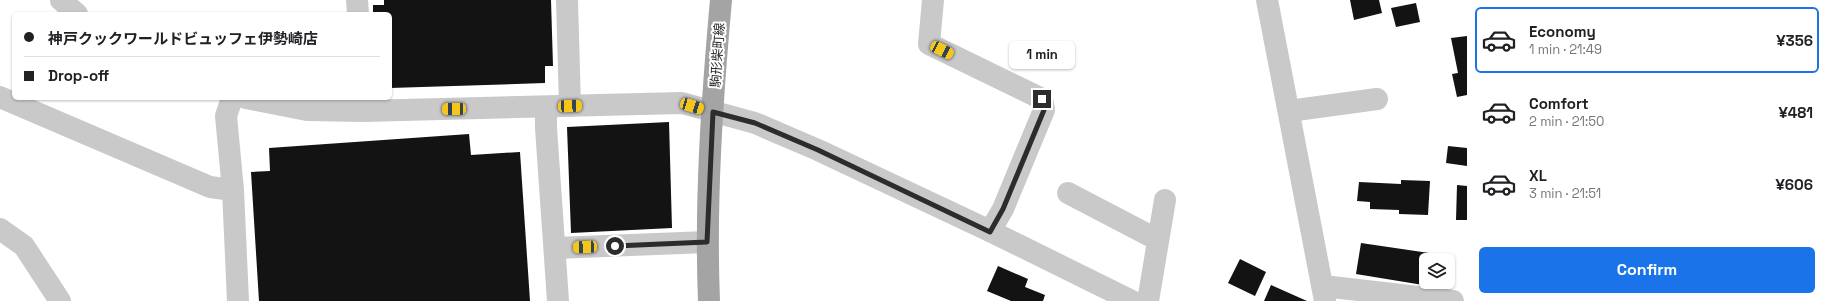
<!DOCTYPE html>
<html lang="en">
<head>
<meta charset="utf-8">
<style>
	:root { --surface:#fff; --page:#f2f2f2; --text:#202124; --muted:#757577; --line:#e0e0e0; --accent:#1a73e8 }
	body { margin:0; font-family:"Space Grotesk","Noto Sans JP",sans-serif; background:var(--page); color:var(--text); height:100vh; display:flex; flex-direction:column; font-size:15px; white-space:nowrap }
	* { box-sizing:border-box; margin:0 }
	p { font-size:13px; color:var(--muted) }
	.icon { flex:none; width:22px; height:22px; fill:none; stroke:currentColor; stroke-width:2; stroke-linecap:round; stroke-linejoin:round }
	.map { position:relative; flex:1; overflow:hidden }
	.panel { display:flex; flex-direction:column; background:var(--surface); width:360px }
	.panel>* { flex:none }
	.hud { position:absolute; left:12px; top:12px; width:380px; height:88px; border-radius:6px; box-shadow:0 1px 3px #0004; display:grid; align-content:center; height:88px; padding:0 12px; background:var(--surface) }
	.buttons { position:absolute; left:1419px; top:253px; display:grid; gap:8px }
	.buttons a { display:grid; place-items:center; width:36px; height:36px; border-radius:6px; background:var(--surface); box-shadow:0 1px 3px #0004; font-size:20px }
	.end { position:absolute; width:18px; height:18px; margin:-9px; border:5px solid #2c2c2c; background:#fff; box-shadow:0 0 0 2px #fff }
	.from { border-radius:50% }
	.bubble { position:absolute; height:28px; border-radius:6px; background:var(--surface); box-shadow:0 1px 3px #0004; font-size:13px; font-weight:700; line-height:28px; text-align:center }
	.car { position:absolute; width:12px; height:24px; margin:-12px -6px; border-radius:5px; box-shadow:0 0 3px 1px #0007; background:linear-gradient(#f5c518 24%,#345 0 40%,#f5c518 0 76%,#345 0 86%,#f5c518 0) }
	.hud b { display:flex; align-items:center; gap:14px; height:38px; font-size:15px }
	.hud b+b { border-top:1px solid var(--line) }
	.hud i { width:10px; height:10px; background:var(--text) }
	ul { padding:7px 0 0; list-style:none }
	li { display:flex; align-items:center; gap:12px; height:66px; margin:0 8px 6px; padding:0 4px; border:2px solid transparent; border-radius:6px }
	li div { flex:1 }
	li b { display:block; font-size:15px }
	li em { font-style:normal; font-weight:700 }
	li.active { border-color:var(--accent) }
	li>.icon { width:36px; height:36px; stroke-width:1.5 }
	.primary-button { display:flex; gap:8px; margin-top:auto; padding:8px 12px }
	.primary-button a { flex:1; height:46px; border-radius:6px; background:var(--accent); color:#fff; font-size:16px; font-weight:700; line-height:46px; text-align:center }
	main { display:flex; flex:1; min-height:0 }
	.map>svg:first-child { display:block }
	.building { fill:#131313 }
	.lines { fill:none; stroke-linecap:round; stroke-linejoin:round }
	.minor { stroke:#c9c9c9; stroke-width:22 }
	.major { stroke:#a4a4a4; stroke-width:22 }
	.route { stroke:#2c2c2c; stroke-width:5 }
	.labels { text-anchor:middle; stroke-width:4; stroke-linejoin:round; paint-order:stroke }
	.street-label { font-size:13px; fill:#2c2c2c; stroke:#fff }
</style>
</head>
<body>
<main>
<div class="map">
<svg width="1467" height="301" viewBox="0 0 1467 301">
	<rect width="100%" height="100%" fill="#fff"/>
	<!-- building -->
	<g class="building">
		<polygon points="384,0 551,0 553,66 545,66 545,83 390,88 390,14 373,14 373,5 384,5"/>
		<polygon points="1350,0 1379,0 1382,13 1354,20"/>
		<polygon points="1416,3 1420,22 1396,27 1391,8"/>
		<polygon points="1467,36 1467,95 1457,97 1452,74 1458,73 1451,38"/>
		<polygon points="669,122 672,228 571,233 567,127"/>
		<polygon points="469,134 471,155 520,152 530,301 259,301 251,172 270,171 269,148"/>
		<polygon points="1448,146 1467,148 1467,166 1446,163"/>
		<polygon points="1401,180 1430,181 1428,215 1399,214 1399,210 1370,209 1370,202 1357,201 1359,182 1401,184"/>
		<polygon points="1457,185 1467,186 1467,220 1456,220"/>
		<polygon points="1361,243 1429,253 1427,260 1426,260 1423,285 1356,274"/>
		<polygon points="1240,259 1266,272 1255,296 1228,283"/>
		<polygon points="998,266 1028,279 1025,287 1045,295 1043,301 1011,301 987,291"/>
		<polygon points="1271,285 1307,301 1264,301"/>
	</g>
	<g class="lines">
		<!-- minor -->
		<g class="minor">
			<polyline points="61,0 77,14"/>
			<polyline points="357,0 358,14"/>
			<polyline points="567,0 570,106"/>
			<polyline points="933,0 929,44 1042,99 1044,110 1003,209 990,231"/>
			<polyline points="1267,0 1325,301"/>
			<polyline points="0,97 210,187 233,190"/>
			<polyline points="232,98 226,116 233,190 238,301"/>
			<polyline points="246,98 307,110 363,111 682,103 755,123 818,150 990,231 1132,301"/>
			<polyline points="546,107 546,128 558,301"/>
			<polyline points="1289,111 1377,99"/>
			<polyline points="1068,193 1158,240"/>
			<polyline points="0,229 24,246 60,301"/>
			<polyline points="555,248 707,242"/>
			<polyline points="1323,286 1453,301"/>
			<polyline points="1148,301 1165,200"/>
		</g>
		<!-- major -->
		<path class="major" d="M709,301C705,201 712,100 721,0"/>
	</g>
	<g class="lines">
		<!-- route -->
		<polyline class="route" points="615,246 707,242 713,112 755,123 818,150 990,232 1003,209 1044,110 1042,99"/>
	</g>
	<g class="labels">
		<!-- street labels -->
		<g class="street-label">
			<text transform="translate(717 55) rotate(-86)" y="5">駒形柴町線</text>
		</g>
	</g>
</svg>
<div class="buttons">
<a><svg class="icon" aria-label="layers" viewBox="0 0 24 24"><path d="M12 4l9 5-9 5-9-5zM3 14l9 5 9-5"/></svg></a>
</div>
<i class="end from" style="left:615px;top:246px"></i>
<i class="end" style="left:1042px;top:99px"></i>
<div class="bubble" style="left:1009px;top:41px;width:66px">1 min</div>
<i class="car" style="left:942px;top:50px;rotate:116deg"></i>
<i class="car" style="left:570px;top:106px;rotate:88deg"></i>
<i class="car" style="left:692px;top:106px;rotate:107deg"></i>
<i class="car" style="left:454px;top:109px;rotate:269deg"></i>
<i class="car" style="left:585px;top:247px;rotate:268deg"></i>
<div class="hud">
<b><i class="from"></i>神戸クックワールドビュッフェ伊勢崎店</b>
<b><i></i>Drop-off</b>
</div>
</div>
<section class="panel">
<ul>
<li class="active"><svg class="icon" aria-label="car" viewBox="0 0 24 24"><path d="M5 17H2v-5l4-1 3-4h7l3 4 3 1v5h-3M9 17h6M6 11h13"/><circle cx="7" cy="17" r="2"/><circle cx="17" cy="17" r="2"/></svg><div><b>Economy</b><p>1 min · 21:49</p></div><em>¥356</em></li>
<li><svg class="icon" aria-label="car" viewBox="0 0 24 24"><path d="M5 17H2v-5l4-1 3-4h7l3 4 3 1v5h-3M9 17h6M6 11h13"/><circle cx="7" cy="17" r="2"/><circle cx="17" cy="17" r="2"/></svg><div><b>Comfort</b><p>2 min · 21:50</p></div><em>¥481</em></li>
<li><svg class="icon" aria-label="car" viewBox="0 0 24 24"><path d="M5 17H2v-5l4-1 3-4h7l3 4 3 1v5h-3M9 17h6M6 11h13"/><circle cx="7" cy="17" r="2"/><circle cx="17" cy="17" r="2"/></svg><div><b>XL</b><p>3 min · 21:51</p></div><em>¥606</em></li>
</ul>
<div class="primary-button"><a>Confirm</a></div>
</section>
</main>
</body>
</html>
